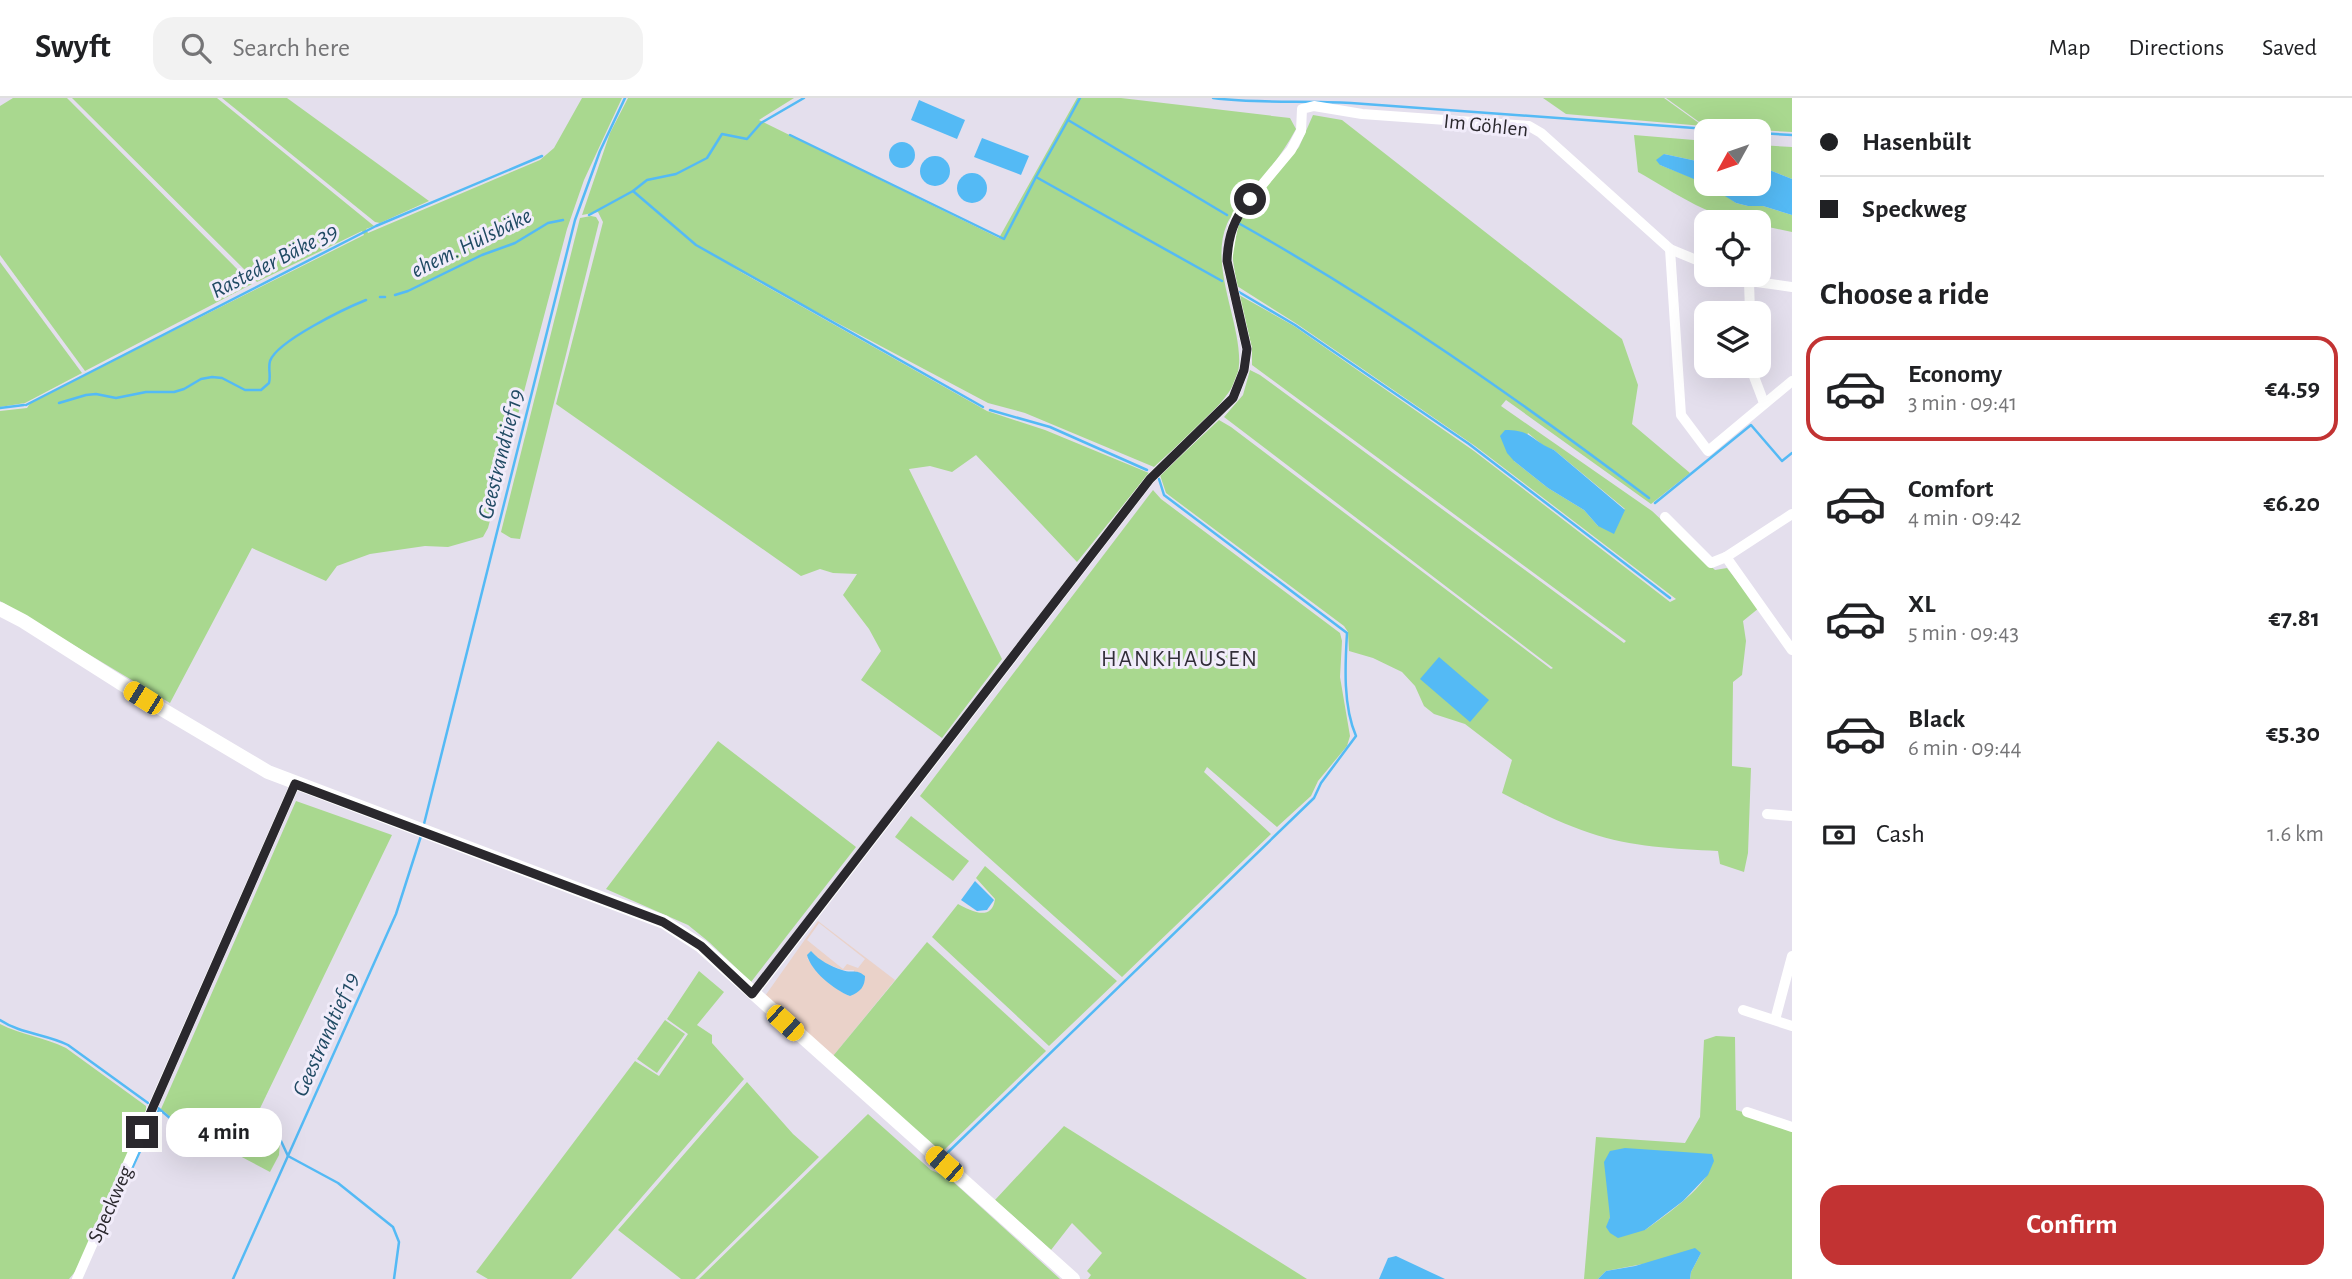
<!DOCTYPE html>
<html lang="en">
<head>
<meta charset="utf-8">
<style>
	:root { --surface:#fff; --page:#f2f2f2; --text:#202124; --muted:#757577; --line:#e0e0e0; --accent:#c23333 }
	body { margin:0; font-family:"Alegreya Sans",sans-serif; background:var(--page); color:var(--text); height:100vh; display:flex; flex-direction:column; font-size:26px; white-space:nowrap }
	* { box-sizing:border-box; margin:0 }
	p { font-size:23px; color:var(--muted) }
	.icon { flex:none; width:38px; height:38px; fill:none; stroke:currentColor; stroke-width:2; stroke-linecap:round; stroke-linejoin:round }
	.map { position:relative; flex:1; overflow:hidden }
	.side { display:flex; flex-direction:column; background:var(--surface); width:560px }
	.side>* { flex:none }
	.hud { display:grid; align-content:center; height:154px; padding:0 28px; background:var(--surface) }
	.needle { width:46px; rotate:230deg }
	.controls { position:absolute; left:1694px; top:21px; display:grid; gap:14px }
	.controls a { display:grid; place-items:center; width:77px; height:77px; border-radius:14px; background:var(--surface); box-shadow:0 7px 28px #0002; font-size:35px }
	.end { position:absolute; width:32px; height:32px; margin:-16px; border:9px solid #2a282d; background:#fff; box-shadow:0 0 0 4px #fff }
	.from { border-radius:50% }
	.bubble { position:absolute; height:49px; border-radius:21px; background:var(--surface); box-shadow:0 7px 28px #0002; font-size:23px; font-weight:700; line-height:49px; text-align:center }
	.car { position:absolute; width:21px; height:42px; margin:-21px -10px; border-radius:9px; box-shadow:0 0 5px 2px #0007; background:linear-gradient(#f5c518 24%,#345 0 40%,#f5c518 0 76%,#345 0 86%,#f5c518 0) }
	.hud b { display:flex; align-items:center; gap:24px; height:66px; font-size:26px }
	.hud b+b { border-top:2px solid var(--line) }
	.hud i { width:18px; height:18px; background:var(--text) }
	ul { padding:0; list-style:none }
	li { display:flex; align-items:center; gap:21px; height:105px; margin:0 14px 10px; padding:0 14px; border:4px solid transparent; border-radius:21px }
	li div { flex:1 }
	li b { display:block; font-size:26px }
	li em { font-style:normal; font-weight:700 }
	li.on { border-color:var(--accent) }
	li>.icon { width:63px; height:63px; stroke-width:1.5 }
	h2 { padding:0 28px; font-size:32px; line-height:84px }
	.pay { display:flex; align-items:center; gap:18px; height:77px; padding:0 28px; font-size:26px }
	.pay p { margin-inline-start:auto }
	.cta { display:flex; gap:14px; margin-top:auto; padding:14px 28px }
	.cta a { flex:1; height:80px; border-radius:21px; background:var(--accent); color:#fff; font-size:28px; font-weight:700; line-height:80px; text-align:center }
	header { display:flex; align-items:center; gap:42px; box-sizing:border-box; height:98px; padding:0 35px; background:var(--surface); border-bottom:2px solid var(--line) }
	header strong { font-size:33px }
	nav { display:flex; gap:38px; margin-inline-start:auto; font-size:24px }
	.search { width:490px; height:63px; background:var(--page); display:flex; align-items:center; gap:18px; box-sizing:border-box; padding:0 24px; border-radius:21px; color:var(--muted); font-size:26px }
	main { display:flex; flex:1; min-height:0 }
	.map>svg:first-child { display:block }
	.commercial { fill:#ead2c9; fill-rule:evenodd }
	.green { fill:#a9d88f; fill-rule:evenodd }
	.water { fill:#54baf5 }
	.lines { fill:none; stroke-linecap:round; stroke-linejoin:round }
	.stream { stroke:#54baf5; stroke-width:2.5 }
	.street { stroke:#fff; stroke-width:10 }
	.secondary { stroke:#fff; stroke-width:14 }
	.route { stroke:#2a282d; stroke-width:9 }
	.labels { text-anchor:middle; stroke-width:6; stroke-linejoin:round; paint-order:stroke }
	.street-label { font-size:21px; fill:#2a282d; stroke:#f1ecfa }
	.water-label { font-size:23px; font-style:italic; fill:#204a63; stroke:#f1ecfa }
	.neighbourhood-label { font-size:23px; letter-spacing:2px; fill:#322e39; stroke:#f1ecfa }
</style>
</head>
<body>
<header>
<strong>Swyft</strong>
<div class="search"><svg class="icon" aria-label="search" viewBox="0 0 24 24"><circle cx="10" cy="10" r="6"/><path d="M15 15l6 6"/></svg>Search here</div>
<nav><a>Map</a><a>Directions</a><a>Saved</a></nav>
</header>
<main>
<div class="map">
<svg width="1792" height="1181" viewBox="0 0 1792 1181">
	<rect width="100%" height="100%" fill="#e4dfed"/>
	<!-- commercial -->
	<path class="commercial" d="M818,823L895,882L833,958L765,898ZM819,825L865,861L858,870L847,866L843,871L807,842ZM807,860L818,862L842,872H854L850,898L843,895L817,874Z"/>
	<!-- green -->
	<g class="green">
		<polygon points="13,0 67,0 252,186 85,273 0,157 0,8"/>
		<polygon points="72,0 217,0 374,128 366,131 368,135 540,62 554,50 582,0 622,0 584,82 567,131 488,430 483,439 448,449 425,448 370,456 337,468 326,483 252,450 170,605 0,503 0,313 27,310 31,304 364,137 362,133 257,184"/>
		<polygon points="222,0 287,0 429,103 380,125 375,124"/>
		<path d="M628,0H794L759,22L999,140L1077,0H1121L1290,20L1296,31C1283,55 1267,75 1250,97C1243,105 1231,116 1227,126C1206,174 1253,244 1235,284C1221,312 1177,347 1154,369L1025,315L988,305L732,169L987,313L1045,332L1149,375L1077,464L976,357L952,374L930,368L909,371L1002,561L942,640L861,582L881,553L869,531L843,497L857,476L833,475L820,471L801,478L556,306L603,124L598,114L582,117L610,35Z"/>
		<polygon points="1543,0 1664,0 1703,28 1566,16"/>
		<polygon points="1666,0 1792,0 1792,34 1706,29"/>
		<path d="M1313,17L1342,22L1622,241L1638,287L1632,326L1690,375L1651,406L1506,302L1501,308L1652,413L1715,472L1727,470L1759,510L1743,523L1746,543L1742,577L1733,584L1732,668L1751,670L1748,755L1744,774L1720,766L1718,753C1675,751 1631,749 1590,735C1559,725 1531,710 1502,695L1512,662L1465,626L1434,616L1424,608L1415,588L1402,574L1373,560L1349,553L1348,534L1344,528L1166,395L1160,377L1219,322L1231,329L1551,571L1553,570L1224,319L1243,297L1250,272L1260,277L1624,545L1626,543L1252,267V250L1239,197L1294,228L1474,353L1670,504L1676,501L1475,348L1297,226L1237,188L1232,156L1240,121L1299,49ZM1528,335L1545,349L1554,352L1625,411L1598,428L1584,412L1548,390L1514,363Z"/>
		<path d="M1634,37L1706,43V65L1664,56L1660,67L1711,87L1736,105L1748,108H1763L1792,117V134L1759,127V124C1714,124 1676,95 1638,74Z"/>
		<polygon points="1759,47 1792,49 1792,81 1767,71 1759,71"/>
		<polygon points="591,118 596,119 599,124 520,441 511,440 501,434 580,120"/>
		<polygon points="0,164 82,275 25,305 0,309"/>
		<polygon points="1153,392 1161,401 1340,535 1342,543 1340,579 1350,638 1347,648 1318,683 1311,698 1277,729 1207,669 1204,674 1271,736 1122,879 920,698"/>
		<polygon points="718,643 856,749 751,884 709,844 688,827 606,791"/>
		<path d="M296,703L392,737L252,1027L235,1024C230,1029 223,1036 217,1039C202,1045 172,1020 161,1011Z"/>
		<polygon points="911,718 969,763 953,783 895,739"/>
		<path d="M985,768L1117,883L1049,948L932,839L958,806C971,813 992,824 995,801L976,780Z"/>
		<polygon points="927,844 1046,953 941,1055 833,958"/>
		<polygon points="699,873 724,894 697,927 712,937 712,945 744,981 571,1181 488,1181 476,1174 635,963 659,978 688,936 667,921"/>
		<polygon points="665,922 685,936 657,975 637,961"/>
		<path d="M0,926C21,937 44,939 66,950L146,1008V1015L79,1169L69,1181H0Z"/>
		<path d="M1716,938L1735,939L1736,1012L1792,1029V1181H1690L1691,1174L1701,1155L1606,1173L1598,1181H1584L1596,1039L1685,1045L1700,1019L1704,942ZM1693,1057H1712C1717,1084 1665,1117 1645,1132L1607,1129L1610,1119Z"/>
		<polygon points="747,984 793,1036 819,1059 695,1181 681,1181 618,1132"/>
		<polygon points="868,1016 931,1072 949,1080 1060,1181 699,1181"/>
		<polygon points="238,1027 262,1030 280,1043 279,1057 270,1074 217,1046"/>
		<polygon points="1064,1028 1307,1181 1088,1181 1091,1177 1087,1173 1102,1155 1072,1125 1051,1152 995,1102"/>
	</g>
	<!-- water -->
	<g class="water">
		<polygon points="919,2 965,22 957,41 911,22"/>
		<polygon points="982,40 1029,58 1021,77 974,59"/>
		<circle cx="902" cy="57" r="13"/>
		<polygon points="1664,56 1706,65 1706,86 1660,67 1656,62"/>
		<circle cx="935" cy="73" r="15"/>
		<polygon points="1759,71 1767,71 1792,81 1792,117 1763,108 1748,108 1736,105 1706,86 1759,86"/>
		<circle cx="972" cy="90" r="15"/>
		<path d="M1505,332C1533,332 1531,343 1554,352L1625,412L1614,436L1598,428L1584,412L1548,390L1514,363L1507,355L1500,338Z"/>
		<polygon points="1439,559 1489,602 1470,624 1420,581"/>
		<polygon points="975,783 994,802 987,812 977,813 961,802"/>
		<path d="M811,853C820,863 830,868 842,872C852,876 855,870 865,878C865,889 860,894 850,898C834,892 811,873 807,857Z"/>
		<polygon points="1625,1050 1712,1056 1714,1063 1708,1077 1683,1103 1645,1132 1618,1140 1610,1135 1606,1129 1610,1119 1604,1064 1610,1053"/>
		<polygon points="1695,1150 1701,1155 1691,1174 1690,1181 1598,1181 1606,1173 1635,1168"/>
		<polygon points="1396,1158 1445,1181 1379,1181 1388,1160"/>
	</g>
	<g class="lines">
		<!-- stream -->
		<g class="stream">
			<polyline points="1080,0 1068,22 1227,117"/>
			<path d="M1213,0C1259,6 1305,2 1351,5C1479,14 1607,23 1735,33"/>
			<polyline points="1068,22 1036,79 1222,183"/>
			<polyline points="1759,35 1792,37"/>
			<polyline points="790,37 1004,141 1036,79"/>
			<polyline points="633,93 696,147 983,309"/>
			<polyline points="589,117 633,93 647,82 676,76 707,60 722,36 747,41 761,25 804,0"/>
			<path d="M1240,126C1384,207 1518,301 1649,400"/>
			<polyline points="1239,194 1295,227 1469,346 1670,500"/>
			<polyline points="395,197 408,193 482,157 515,145 548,125 563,122"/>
			<polyline points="380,199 385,199"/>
			<path d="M59,305L86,297L96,296L116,300L146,294H174L184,291L201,281L212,279L222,280L245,292H261L269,285C271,278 268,270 270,263C277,243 346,210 366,202"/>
			<polyline points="26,307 376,128 542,58"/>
			<polyline points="0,310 24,307"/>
			<polyline points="990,312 1050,329 1147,372"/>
			<polyline points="1655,405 1751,327 1782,363 1792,355"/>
			<polyline points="424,726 575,122 600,53 625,0"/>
			<path d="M0,922C21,936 46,936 68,947L148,1005"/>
			<polyline points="158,1010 177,1026 211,1044 224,1037 238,1022 261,1027 281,1043 288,1058 338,1085 393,1129 399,1144 394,1181"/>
			<path d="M944,1058L1314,700L1321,685L1356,638C1343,608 1345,568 1347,535L1164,397L1159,381"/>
			<polyline points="100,1140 159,1012"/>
			<polyline points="233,1181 396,816 421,738"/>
		</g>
		<!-- street -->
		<g class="street">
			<polyline points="1670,151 1681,317 1708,353 1792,283"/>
			<polyline points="1734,177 1749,183 1792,189"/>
			<polyline points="1749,183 1750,215"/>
			<polyline points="1752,268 1753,276 1764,305"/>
			<polyline points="1792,416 1726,459 1792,552"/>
			<polyline points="1665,419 1711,465 1726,459"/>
			<polyline points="1767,716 1792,718"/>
			<polyline points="753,896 1150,381 1233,300 1244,272 1247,251 1227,163 1232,132 1237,117 1291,52 1301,33 1302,11 1314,8 1362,16 1529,28 1541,35 1670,151 1706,166"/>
			<polyline points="1743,912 1792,928"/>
			<polyline points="1775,922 1792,858"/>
			<polyline points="1747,1014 1792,1029"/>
			<polyline points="77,1181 295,686"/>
		</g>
		<!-- secondary -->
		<polyline class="secondary" points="0,511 23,523 160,610 268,674 664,824 701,848 1073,1181"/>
	</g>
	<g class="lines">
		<!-- route -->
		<path class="route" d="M142,1034L295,686L663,824L701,848L752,896L1150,381L1233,300L1244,272L1247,251L1227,163C1228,137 1234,121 1250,101"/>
	</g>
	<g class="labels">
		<!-- street labels -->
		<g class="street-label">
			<text transform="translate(1486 27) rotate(6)" y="7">Im Göhlen</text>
			<text transform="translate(110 1106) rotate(-66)" y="7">Speckweg</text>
		</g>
		<!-- water labels -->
		<g class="water-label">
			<text transform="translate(471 144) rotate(-26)" y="8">ehem. Hülsbäke</text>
			<text transform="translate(274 162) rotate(-27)" y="8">Rasteder Bäke 39</text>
			<text transform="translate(500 356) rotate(-76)" y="8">Geestrandtief 19</text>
			<text transform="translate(325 936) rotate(-66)" y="8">Geestrandtief 19</text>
		</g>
		<!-- neighbourhood labels -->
		<g class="neighbourhood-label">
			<text x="1180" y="568">HANKHAUSEN</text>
		</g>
	</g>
</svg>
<div class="controls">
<a><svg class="needle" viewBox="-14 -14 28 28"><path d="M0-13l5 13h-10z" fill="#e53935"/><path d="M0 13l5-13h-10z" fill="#757577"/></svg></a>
<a><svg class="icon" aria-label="locate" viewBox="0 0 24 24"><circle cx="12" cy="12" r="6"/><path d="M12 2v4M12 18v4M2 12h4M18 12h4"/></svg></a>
<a><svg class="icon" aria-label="layers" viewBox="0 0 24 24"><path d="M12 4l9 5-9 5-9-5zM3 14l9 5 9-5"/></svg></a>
</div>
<i class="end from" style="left:1250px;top:101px"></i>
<i class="end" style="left:142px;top:1034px"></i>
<div class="bubble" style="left:166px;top:1010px;width:116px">4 min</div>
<i class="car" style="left:143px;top:600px;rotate:302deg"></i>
<i class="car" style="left:785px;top:925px;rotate:132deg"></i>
<i class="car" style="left:944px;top:1066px;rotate:311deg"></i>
</div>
<section class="side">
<div class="hud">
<b><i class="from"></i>Hasenbült</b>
<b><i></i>Speckweg</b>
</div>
<h2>Choose a ride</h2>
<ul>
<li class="on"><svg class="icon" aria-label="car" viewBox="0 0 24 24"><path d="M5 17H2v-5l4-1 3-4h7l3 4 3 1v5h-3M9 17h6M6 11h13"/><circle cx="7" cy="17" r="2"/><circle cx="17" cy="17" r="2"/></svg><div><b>Economy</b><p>3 min · 09:41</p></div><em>€4.59</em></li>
<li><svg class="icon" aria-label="car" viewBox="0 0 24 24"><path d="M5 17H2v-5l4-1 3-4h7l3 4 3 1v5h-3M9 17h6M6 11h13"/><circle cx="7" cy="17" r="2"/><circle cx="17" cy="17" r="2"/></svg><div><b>Comfort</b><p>4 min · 09:42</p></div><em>€6.20</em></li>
<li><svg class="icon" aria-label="car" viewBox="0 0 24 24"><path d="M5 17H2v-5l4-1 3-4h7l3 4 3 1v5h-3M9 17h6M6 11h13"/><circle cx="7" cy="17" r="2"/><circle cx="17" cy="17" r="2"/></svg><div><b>XL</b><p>5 min · 09:43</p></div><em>€7.81</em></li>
<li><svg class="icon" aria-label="car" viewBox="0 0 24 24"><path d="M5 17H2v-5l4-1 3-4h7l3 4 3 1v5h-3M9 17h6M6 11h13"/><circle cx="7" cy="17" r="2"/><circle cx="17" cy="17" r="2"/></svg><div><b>Black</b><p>6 min · 09:44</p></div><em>€5.30</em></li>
</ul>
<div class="pay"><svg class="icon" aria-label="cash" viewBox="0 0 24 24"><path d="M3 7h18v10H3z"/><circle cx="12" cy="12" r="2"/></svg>Cash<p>1.6 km</p></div>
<div class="cta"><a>Confirm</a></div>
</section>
</main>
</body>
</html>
